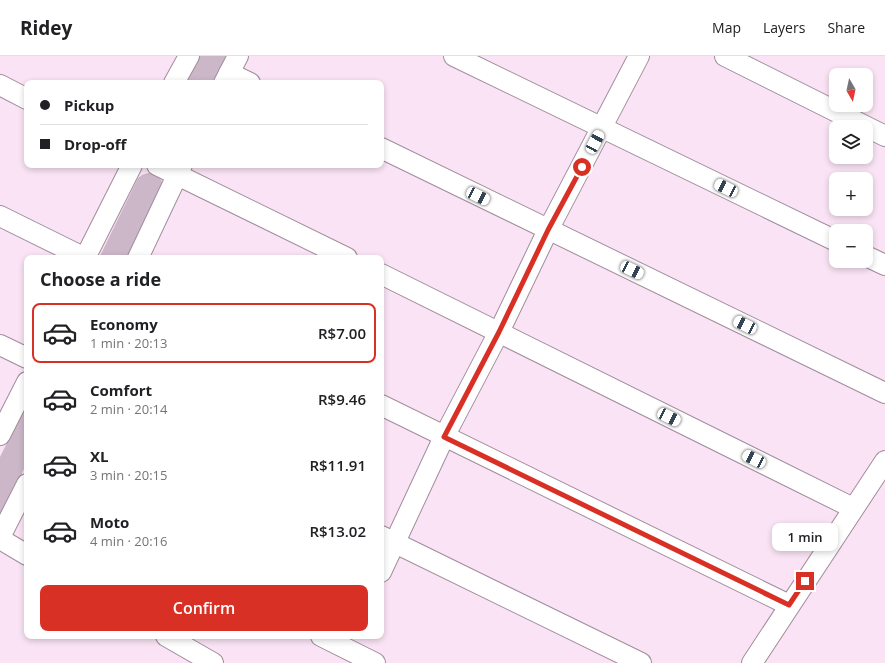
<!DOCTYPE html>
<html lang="en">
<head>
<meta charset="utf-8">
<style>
	:root { --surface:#fff; --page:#f2f2f2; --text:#202124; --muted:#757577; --line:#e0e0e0; --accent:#d93025 }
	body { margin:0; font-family:"Open Sans",sans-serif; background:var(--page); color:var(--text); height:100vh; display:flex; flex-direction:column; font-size:15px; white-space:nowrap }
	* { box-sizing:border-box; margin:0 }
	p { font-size:13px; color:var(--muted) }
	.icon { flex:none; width:22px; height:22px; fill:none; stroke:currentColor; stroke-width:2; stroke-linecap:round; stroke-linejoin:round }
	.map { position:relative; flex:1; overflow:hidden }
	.sheet { position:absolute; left:24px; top:199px; width:360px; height:384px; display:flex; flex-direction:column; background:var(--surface); border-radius:8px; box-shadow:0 2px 6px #0003 }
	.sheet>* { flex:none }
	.guide { position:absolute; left:24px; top:24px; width:360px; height:88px; border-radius:8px; box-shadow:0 2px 6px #0003; display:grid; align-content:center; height:88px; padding:0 16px; background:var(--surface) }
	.needle { width:26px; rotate:171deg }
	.tools { position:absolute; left:829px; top:12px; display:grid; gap:8px }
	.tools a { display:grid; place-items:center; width:44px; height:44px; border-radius:8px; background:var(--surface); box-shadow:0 2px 6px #0003; font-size:20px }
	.end { position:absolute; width:18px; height:18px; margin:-9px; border:5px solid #d93025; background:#fff; box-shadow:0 0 0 2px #fff }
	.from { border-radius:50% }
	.bubble { position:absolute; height:28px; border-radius:8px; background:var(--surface); box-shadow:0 2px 6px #0003; font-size:13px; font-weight:600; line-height:28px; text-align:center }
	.car { position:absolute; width:12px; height:24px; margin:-12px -6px; border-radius:5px; box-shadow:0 0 3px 1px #0007; background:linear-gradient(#fff 24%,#345 0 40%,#fff 0 76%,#345 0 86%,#fff 0) }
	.guide b { display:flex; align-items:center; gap:14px; height:38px; font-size:15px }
	.guide b+b { border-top:1px solid var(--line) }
	.guide i { width:10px; height:10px; background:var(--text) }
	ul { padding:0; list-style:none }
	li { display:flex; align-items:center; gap:12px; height:60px; margin:0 8px 6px; padding:0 8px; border:2px solid transparent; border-radius:8px }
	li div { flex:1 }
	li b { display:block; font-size:15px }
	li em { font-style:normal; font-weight:600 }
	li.current { border-color:var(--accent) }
	li>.icon { width:36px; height:36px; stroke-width:1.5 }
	h2 { padding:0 16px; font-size:18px; line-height:48px }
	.button { display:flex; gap:8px; margin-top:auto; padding:8px 16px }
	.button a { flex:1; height:46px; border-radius:8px; background:var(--accent); color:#fff; font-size:16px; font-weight:600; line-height:46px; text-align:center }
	header { display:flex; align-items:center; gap:24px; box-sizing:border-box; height:56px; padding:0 20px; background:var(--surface); border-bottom:1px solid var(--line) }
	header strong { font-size:19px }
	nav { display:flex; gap:22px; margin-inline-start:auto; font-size:14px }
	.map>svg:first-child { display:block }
	.green { fill:#ccb7c8 }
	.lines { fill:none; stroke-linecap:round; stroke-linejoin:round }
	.minor-casing { stroke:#a18d9d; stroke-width:22 }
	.minor { stroke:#fff; stroke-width:20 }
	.route { stroke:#d93025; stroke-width:5 }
</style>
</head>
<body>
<header>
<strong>Ridey</strong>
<nav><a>Map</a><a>Layers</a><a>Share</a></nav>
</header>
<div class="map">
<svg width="885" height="607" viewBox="0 0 885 607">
	<rect width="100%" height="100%" fill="#f9e3f4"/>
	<!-- green -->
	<g class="green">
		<polygon points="197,0 227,0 214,27 184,27"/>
		<polygon points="151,116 159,120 163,128 129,202 99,202 138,122 142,119"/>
		<polygon points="27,347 27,407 0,462 0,401"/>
	</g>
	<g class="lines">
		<!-- minor casing -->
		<g class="minor-casing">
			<g id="minor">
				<polyline points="454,0 836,185"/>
				<polyline points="725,0 885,80"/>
				<polyline points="229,17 250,27"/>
				<polyline points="174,27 189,0"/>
				<polyline points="224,27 238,0"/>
				<polyline points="0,29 27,43"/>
				<polyline points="381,92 885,337"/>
				<polyline points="157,109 347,202"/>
				<polyline points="0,160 85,202"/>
				<polyline points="866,200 885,209"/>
				<polyline points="85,202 132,109"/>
				<polyline points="138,202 182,109"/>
				<polyline points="381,218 853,452"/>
				<polyline points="0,289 27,302"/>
				<polyline points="381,349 789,549"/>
				<polyline points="0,379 27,326"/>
				<polyline points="381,480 641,607"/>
				<polyline points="0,481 27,428"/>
				<polyline points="0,483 27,499"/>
				<polyline points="381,516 444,381 499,276 548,174 639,0"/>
				<polyline points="166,580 213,607"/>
				<polyline points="321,580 375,607"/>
				<polyline points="752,607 885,405"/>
			</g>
		</g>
		<!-- minor -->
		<use href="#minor" class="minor"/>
	</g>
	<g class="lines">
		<!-- route -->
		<polyline class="route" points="582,111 548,174 499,276 444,381 789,549 805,525"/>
	</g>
</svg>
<div class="tools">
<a><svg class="needle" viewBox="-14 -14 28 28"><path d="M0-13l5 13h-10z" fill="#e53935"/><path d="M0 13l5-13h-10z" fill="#757577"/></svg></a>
<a><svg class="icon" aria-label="layers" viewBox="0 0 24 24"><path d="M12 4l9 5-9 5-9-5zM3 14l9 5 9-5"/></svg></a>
<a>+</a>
<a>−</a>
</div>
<i class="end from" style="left:582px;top:111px"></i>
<i class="end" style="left:805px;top:525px"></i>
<div class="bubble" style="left:772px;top:467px;width:66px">1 min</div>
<i class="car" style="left:595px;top:86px;rotate:28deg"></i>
<i class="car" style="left:726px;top:132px;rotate:296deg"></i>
<i class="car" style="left:478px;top:140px;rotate:116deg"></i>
<i class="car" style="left:632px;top:214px;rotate:116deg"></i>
<i class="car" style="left:745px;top:269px;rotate:296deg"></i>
<i class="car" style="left:669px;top:361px;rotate:117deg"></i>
<i class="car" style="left:754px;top:403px;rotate:297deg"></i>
<div class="guide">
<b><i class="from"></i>Pickup</b>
<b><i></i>Drop-off</b>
</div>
<section class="sheet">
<h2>Choose a ride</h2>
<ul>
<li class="current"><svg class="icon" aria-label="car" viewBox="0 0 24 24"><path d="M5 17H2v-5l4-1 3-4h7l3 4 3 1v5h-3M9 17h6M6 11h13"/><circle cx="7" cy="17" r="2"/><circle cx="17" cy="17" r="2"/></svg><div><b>Economy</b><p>1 min · 20:13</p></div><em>R$7.00</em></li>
<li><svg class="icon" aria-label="car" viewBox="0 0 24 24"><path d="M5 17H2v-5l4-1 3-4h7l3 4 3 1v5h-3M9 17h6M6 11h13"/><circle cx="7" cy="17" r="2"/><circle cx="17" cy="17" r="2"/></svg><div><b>Comfort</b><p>2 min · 20:14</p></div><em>R$9.46</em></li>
<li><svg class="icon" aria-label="car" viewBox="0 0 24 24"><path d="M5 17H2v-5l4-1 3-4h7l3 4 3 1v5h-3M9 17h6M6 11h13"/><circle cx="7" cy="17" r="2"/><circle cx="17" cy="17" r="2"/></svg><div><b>XL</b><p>3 min · 20:15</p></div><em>R$11.91</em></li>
<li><svg class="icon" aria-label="car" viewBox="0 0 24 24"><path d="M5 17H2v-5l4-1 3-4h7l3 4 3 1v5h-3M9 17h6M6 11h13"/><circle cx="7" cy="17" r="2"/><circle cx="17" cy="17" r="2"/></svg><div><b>Moto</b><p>4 min · 20:16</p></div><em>R$13.02</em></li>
</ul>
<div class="button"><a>Confirm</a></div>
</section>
</div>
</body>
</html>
